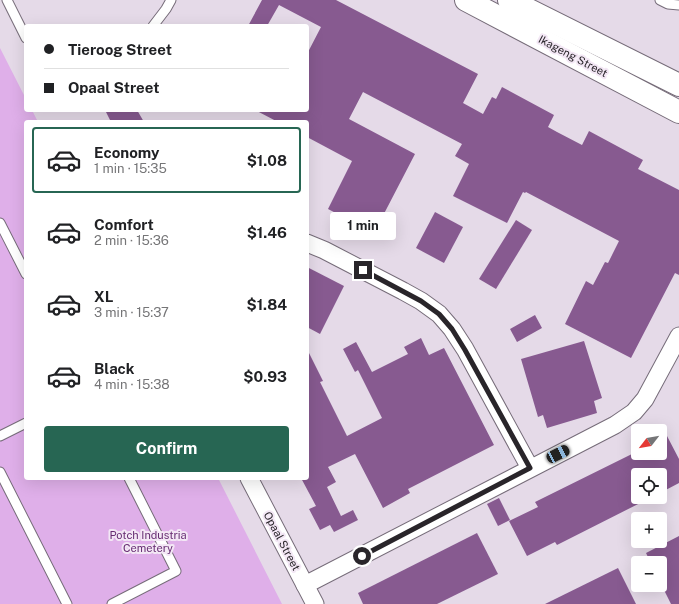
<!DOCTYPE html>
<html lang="en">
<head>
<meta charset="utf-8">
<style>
	:root { --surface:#fff; --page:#f2f2f2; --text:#202124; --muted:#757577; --line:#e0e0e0; --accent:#276653 }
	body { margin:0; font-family:"Public Sans",sans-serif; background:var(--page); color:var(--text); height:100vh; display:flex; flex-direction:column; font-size:15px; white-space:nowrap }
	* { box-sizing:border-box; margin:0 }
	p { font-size:13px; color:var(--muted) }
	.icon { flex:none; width:22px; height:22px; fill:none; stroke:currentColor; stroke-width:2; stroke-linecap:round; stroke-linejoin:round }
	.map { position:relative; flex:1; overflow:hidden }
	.sheet { position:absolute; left:24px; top:120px; width:285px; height:360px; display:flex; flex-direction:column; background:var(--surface); border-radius:4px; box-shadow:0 4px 16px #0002 }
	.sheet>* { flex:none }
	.hud { position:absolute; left:24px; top:24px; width:285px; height:88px; border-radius:4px; box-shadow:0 4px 16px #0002; display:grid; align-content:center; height:88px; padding:0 20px; background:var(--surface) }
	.needle { width:26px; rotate:239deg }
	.fabs { position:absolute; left:631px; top:424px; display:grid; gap:8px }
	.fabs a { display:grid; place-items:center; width:36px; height:36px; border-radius:4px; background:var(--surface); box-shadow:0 4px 16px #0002; font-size:20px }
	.end { position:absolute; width:18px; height:18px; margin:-9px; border:5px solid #29252a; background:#fff; box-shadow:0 0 0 2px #fff }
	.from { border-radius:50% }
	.bubble { position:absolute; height:28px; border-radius:4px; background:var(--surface); box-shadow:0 4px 16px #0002; font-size:13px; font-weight:700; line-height:28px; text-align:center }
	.car { position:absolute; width:12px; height:24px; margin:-12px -6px; border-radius:5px; box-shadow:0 0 3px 1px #0007; background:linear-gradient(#222 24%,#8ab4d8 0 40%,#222 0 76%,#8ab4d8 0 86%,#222 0) }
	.hud b { display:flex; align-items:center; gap:14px; height:38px; font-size:15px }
	.hud b+b { border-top:1px solid var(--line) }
	.hud i { width:10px; height:10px; background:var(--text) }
	ul { padding:7px 0 0; list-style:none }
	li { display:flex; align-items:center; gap:12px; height:66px; margin:0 8px 6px; padding:0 12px; border:2px solid transparent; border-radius:4px }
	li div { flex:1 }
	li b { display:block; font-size:15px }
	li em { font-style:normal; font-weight:700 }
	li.on { border-color:var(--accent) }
	li>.icon { width:36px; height:36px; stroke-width:1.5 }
	.primary-button { display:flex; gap:8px; margin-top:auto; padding:8px 20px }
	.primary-button a { flex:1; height:46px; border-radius:4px; background:var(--accent); color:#fff; font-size:16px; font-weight:700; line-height:46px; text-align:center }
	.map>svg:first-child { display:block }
	.green { fill:#dfafe9 }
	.building { fill:#875a90 }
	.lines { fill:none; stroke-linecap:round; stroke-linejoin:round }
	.lane-casing { stroke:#766c79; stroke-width:11 }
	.street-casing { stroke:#766c79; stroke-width:19 }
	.secondary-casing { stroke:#766c79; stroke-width:24 }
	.lane { stroke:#fff; stroke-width:9 }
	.street { stroke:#fff; stroke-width:17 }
	.secondary { stroke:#fff; stroke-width:22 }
	.route { stroke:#29252a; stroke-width:5 }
	.labels { text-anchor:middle; stroke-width:4; stroke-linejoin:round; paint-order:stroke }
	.street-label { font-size:11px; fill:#29252a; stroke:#f3e7f5 }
	.park-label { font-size:11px; fill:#662c72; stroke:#f3e7f5 }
</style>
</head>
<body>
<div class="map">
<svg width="679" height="604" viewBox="0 0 679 604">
	<rect width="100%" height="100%" fill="#e5dae8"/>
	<!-- green -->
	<polygon class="green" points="0,48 26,99 26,110 32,110 38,122 26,122 26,478 218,478 282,604 0,604"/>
	<!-- building -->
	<g class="building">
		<polygon points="262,0 336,0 478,74 463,103 483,114 492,97 496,99 502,87 554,115 548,127 557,132 582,145 589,131 643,160 638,169 679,190 679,275 675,273 631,358 565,324 586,281 593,285 605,262 608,263 619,241 526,192 525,193 523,192 507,223 453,196 469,164 455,156 462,144 363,92 349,119 415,154 374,233 328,209 352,161 307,137 307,122 278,122 255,110 307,110 307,54 321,27 279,5 267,26 248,26"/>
		<polygon points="105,110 137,110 144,122 111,122"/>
		<polygon points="435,212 463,227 444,263 416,248"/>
		<polygon points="516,220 532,230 496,289 479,279"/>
		<polygon points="307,267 344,286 320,334 307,327"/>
		<polygon points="535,315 542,328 517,342 510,329"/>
		<polygon points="421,338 429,355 444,348 494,445 408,489 410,493 383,508 355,454 328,467 336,482 327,487 341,516 353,510 358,520 334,532 330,525 320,530 309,509 316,506 301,478 307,478 307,349 323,381 320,382 347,436 382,418 358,370 355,372 343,349 356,342 372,372 408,354 404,347"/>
		<polygon points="584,341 602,398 594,401 597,413 547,428 543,415 538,417 521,359"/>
		<polygon points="667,436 679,459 679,483 660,493 660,475 638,475 638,497 652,497 557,545 555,542 527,556 509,521 538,507 535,502 638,451 638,453 660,453 660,440"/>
		<polygon points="499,498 510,520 498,526 487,504"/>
		<polygon points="477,533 498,574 437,604 363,604 358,593"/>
		<polygon points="679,536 679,604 671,604 660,582 660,563 651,563 646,553"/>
		<polygon points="618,568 636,604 545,604"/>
	</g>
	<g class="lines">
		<!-- lane casing -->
		<g class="lane-casing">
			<g id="lane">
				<polyline points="7,0 26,38"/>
				<polyline points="660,0 668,4 679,5"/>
				<polyline points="153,26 166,9 171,0"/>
				<polyline points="0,223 26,274"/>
				<polyline points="0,436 26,423"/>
				<polyline points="0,472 67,604"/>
				<polyline points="112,604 176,571 129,478"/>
			</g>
		</g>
		<!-- street casing -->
		<g class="street-casing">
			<g id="street">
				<polyline points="307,243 324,250 403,291 421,301 439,314 452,329 465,349 530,468"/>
				<polyline points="249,478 315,604"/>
				<polyline points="305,585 615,425 634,412 645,399 679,336"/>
			</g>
		</g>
		<!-- secondary casing -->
		<g class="secondary-casing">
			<g id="secondary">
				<polyline points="466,0 679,112"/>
				<polyline points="509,0 679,85"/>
			</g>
		</g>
		<!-- lane -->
		<use href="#lane" class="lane"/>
		<!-- street -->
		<use href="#street" class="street"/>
		<!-- secondary -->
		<use href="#secondary" class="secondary"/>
	</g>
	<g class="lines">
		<!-- route -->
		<polyline class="route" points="362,556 530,468 465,350 452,329 439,314 421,301 363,270"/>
	</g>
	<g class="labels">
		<!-- street labels -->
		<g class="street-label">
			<text transform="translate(573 56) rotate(28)" y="4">Ikageng Street</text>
			<text transform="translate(282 541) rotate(62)" y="4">Opaal Street</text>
		</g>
		<!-- park labels -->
		<g class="park-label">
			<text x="148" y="539">Potch Industria<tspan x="148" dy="13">Cemetery</tspan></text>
		</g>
	</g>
</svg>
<div class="fabs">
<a><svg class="needle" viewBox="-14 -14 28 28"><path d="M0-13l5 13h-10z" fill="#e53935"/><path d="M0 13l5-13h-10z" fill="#757577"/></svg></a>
<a><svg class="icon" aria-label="locate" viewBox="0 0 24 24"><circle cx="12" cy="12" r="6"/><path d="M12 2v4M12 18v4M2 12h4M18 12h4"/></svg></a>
<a>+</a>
<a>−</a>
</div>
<i class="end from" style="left:362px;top:556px"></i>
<i class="end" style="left:363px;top:270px"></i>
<div class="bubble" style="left:330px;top:212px;width:66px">1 min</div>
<i class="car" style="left:558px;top:454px;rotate:63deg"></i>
<div class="hud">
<b><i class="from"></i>Tieroog Street</b>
<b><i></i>Opaal Street</b>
</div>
<section class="sheet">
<ul>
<li class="on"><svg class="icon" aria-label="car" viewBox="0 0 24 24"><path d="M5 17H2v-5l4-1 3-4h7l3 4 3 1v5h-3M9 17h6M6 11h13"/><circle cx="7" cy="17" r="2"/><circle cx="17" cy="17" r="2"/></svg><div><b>Economy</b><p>1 min · 15:35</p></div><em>$1.08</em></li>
<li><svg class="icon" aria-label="car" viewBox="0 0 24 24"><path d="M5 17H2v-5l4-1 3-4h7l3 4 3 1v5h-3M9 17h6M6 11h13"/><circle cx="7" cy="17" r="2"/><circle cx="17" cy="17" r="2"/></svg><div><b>Comfort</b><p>2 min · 15:36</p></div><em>$1.46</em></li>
<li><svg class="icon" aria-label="car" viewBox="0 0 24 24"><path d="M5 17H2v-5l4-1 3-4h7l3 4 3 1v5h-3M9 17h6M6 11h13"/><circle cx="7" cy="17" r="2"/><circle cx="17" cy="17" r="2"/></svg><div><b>XL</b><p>3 min · 15:37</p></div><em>$1.84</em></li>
<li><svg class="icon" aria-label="car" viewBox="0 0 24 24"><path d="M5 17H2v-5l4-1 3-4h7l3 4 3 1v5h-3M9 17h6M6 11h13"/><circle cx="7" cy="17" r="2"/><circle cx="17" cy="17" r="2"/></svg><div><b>Black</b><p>4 min · 15:38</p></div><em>$0.93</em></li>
</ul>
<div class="primary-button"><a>Confirm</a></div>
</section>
</div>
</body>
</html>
